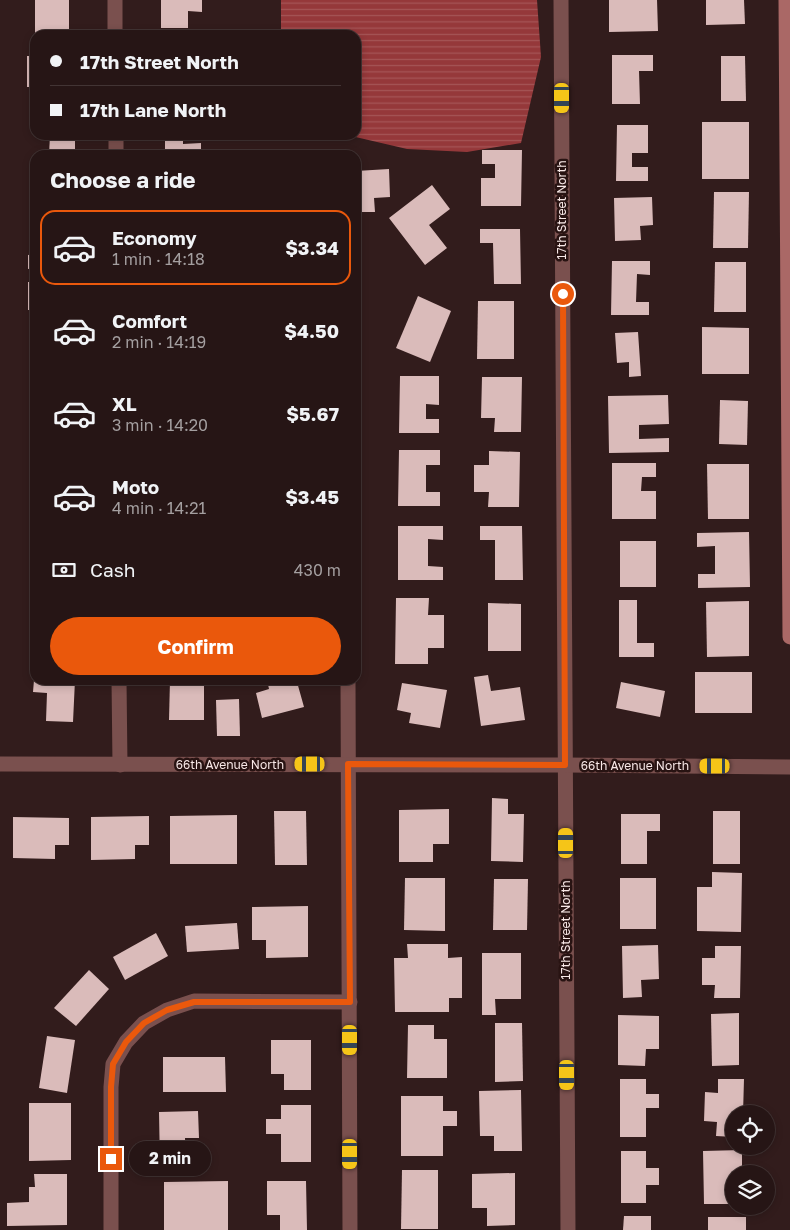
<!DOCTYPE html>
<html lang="en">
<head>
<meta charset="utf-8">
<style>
	:root { --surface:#261515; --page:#322222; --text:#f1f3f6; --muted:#a49fa0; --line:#423434; --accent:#ea580c }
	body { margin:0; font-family:"Golos Text",sans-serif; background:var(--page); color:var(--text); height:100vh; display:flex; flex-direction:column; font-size:19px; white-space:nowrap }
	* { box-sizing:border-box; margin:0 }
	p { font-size:16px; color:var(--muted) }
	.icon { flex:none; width:28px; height:28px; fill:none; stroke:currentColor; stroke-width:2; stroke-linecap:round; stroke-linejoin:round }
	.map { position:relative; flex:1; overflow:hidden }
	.details { position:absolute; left:30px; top:150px; width:331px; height:535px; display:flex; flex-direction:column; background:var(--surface); border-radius:15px; box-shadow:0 2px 8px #0003,0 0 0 1px var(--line) }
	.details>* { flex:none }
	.top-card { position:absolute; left:30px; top:30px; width:331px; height:110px; border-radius:15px; box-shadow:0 2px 8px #0003,0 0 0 1px var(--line); display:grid; align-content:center; height:110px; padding:0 20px; background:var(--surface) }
	.controls { position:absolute; left:725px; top:1105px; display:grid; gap:10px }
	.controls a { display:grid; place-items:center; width:50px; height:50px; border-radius:50%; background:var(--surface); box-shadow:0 2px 8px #0003,0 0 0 1px var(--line); font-size:25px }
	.end { position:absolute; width:22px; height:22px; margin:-11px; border:6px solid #ea580c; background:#fff; box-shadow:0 0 0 2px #fff }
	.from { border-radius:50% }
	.bubble { position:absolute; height:35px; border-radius:18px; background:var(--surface); box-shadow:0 2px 8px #0003,0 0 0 1px var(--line); font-size:16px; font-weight:700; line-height:35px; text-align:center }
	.car { position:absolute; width:15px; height:30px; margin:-15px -8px; border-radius:6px; box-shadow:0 0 4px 1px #0007; background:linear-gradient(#f5c518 24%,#345 0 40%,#f5c518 0 76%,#345 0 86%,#f5c518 0) }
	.top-card b { display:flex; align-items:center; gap:18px; height:48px; font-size:19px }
	.top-card b+b { border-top:1px solid var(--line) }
	.top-card i { width:12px; height:12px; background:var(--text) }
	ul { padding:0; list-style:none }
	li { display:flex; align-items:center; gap:15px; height:75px; margin:0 10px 8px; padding:0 10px; border:2px solid transparent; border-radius:15px }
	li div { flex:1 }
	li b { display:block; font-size:19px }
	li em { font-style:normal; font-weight:700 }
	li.selected { border-color:var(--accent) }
	li>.icon { width:45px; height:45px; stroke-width:1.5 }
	h2 { padding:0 20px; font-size:22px; line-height:60px }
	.pay { display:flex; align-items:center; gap:12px; height:55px; padding:0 20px; font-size:19px }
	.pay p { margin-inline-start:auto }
	.action { display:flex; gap:10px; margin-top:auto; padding:10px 20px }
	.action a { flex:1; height:58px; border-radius:30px; background:var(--accent); color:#fff; font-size:20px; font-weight:700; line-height:58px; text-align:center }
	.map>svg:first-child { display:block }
	.water { fill:url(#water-rules) }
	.building { fill:#dabbba }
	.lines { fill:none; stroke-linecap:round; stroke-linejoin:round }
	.street { stroke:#7a504e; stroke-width:15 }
	.secondary { stroke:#aa6866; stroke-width:15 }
	.route { stroke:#ea580c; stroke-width:6 }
	.labels { text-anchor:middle; stroke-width:5; stroke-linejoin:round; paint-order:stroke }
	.street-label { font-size:12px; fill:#f8e8e7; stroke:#281312 }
</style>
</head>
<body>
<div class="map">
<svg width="790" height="1230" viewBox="0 0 790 1230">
	<defs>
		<pattern id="water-rules" width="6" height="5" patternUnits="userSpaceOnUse" patternTransform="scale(1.25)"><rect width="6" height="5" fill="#95383a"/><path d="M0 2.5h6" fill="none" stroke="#a55556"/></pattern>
	</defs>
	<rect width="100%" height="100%" fill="#321c1c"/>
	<!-- water -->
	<polygon class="water" points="281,0 537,0 541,57 521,143 467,152 407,149 347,135 356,135 356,35 281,35"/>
	<!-- building -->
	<g class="building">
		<rect x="35" y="0" width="34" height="35"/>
		<polygon points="161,0 202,0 202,12 188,11 188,28 161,28"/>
		<polygon points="609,0 657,0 658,31 609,32"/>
		<polygon points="706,0 744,0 745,24 706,25"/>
		<polygon points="612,55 653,55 653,71 639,71 640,104 612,104"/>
		<rect x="27" y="56" width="8" height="31"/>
		<polygon points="721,56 745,56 746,101 721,101"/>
		<rect x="702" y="122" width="47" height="57"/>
		<polygon points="617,125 648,125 648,153 632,153 632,167 648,167 648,181 616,181"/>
		<polygon points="50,135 75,135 75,155 49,155"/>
		<polygon points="165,135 183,135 183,144 201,143 201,155 165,155"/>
		<polygon points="482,150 522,150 521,206 481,206 481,178 495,178 495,164 482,164"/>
		<polygon points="389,169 390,197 374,198 375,212 356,212 356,171"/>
		<polygon points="432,185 450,209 429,225 447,248 425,265 389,218"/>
		<polygon points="714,192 749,192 748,248 713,248"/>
		<polygon points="652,197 653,225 640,226 641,240 615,241 614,198"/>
		<polygon points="480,229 520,229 521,284 494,284 493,243 480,243"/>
		<polygon points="35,254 35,268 28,269 28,255"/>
		<polygon points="612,261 650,261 650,275 637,274 636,302 649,302 649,315 611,315"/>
		<polygon points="715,262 746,262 746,312 714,312"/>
		<rect x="28" y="282" width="7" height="28"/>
		<polygon points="418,296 451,311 430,362 396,348"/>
		<polygon points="478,301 514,301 514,359 477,359"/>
		<polygon points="702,327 749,328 749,374 702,374"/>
		<polygon points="638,332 641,376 629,377 629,362 617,363 615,333"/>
		<polygon points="400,376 439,376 439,405 426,404 426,419 439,419 439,433 399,433"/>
		<polygon points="482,377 522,377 521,432 494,432 495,418 481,418"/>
		<polygon points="668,395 669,424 639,425 639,439 669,438 669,452 609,453 608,396"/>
		<polygon points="720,400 748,401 747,445 719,444"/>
		<polygon points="399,450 440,450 440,465 426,465 426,492 440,492 440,506 398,506"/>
		<polygon points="489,451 520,452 519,507 488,507 489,492 474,492 474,465 489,465"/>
		<polygon points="612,463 656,463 656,477 642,477 641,491 656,491 656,519 612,519"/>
		<polygon points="707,464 749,464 749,519 708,519"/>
		<rect x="30" y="472" width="5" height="40"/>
		<polygon points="398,526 443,526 443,540 428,539 428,566 443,567 443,580 398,580"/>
		<polygon points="480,526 522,526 523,580 495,580 495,540 480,540"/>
		<polygon points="749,532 750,587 698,588 698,574 715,574 715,546 697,547 697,533"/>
		<rect x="620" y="541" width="36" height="46"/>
		<polygon points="396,598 429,598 428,615 444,615 444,648 428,648 428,664 395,664"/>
		<polygon points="619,600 637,600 637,643 654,643 654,657 619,657"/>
		<polygon points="749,601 749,656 707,657 706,602"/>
		<polygon points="488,603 521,604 521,651 488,651"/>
		<rect x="695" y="672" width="57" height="41"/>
		<polygon points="488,675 491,691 520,687 525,720 481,726 474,677"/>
		<polygon points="34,680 75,680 73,722 46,721 47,693 33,692"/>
		<polygon points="170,680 204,680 204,720 169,720"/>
		<polygon points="267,680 282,680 284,685 297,682 304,707 262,718 256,693 269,689"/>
		<polygon points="621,682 665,691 660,717 616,708"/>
		<polygon points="402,683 447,690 440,728 409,723 411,713 397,710"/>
		<polygon points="239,699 240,736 217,736 216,700"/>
		<polygon points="492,798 508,799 508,814 524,814 523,862 491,861"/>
		<polygon points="449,809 449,844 433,844 433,862 399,862 399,810"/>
		<polygon points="274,811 306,811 307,865 275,865"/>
		<rect x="713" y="811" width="27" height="53"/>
		<polygon points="621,814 660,814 660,831 647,831 647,864 621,864"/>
		<polygon points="237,815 237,864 170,864 170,816"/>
		<polygon points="149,816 149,845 135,845 135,859 91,860 91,817"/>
		<polygon points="13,817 69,818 69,845 55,845 55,859 13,858"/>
		<polygon points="712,872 742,873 741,932 697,931 697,887 712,887"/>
		<polygon points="405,878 445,878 445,931 404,930"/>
		<rect x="620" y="878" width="36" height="51"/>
		<polygon points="494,879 528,879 527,930 493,930"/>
		<polygon points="308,906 308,957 266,958 266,940 252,940 252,907"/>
		<polygon points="237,923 239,949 187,952 185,926"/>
		<polygon points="156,933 168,956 125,980 113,957"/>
		<polygon points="407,944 448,944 448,958 462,957 462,998 449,998 449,1012 395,1012 394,958 408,958"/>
		<polygon points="658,945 659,979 641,980 642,997 623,998 622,946"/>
		<polygon points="715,946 741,946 740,998 714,998 715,985 702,985 702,958 715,958"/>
		<polygon points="482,953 521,953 521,999 495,999 496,1015 482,1015"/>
		<polygon points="89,970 109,989 76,1026 54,1008"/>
		<polygon points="739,1013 739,1065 712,1066 711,1014"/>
		<polygon points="618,1015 659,1016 659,1049 646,1049 645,1066 618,1065"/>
		<polygon points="495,1023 522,1023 523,1081 495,1082"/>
		<polygon points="408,1025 434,1025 434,1039 447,1039 447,1078 407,1078"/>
		<polygon points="47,1036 75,1040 67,1093 39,1088"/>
		<polygon points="271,1040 311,1040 311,1090 284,1090 284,1074 271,1074"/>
		<polygon points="163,1057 225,1057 226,1092 163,1092"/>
		<polygon points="620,1079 646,1079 646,1094 659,1094 659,1108 646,1108 646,1137 620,1137"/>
		<polygon points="718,1079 744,1079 743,1114 734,1114 734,1137 716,1136 717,1122 704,1121 705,1092 718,1093"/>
		<polygon points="521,1090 522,1151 494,1151 494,1136 480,1136 479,1091"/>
		<polygon points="401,1096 443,1096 443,1111 457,1111 457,1126 443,1126 443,1156 401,1156"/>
		<polygon points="29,1103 71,1103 71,1160 29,1161"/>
		<polygon points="281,1105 311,1105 311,1162 281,1162 281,1134 266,1134 266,1119 281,1119"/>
		<polygon points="198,1111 199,1138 185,1138 186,1165 160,1166 159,1112"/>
		<polygon points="742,1150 742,1174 734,1174 734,1204 704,1204 703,1151"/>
		<polygon points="621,1151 646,1151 646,1168 659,1168 659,1185 646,1185 646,1203 621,1203"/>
		<polygon points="402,1170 438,1170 438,1229 401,1229"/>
		<polygon points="515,1173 515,1225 487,1226 487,1208 472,1208 472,1174"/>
		<polygon points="34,1174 67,1174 67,1225 7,1226 7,1203 29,1202 29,1187 35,1187"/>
		<polygon points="228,1181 228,1230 164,1230 164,1182"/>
		<polygon points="267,1181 306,1181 307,1230 280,1230 280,1215 267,1215"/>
		<polygon points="624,1216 651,1216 651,1230 623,1230"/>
		<rect x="708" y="1217" width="38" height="13"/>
	</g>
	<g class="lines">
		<!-- street -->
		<g class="street">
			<polyline points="115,0 115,35"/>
			<polyline points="561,0 568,1230"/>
			<polyline points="116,135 116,155"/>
			<polyline points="119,680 120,765"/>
			<polyline points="348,680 350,1230"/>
			<polyline points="0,764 565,765 790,767"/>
			<polyline points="111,1230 111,1087 113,1064 126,1042 144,1023 167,1010 194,1001 350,1002"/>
		</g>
		<!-- secondary -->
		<polyline class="secondary" points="786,0 790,637"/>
	</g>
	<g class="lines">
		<!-- route -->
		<polyline class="route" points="111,1159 111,1087 113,1064 126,1042 144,1023 167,1010 194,1002 350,1002 348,764 565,765 563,294"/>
	</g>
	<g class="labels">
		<!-- street labels -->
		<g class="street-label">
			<text transform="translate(562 210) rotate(-90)" y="4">17th Street North</text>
			<text x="230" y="769">66th Avenue North</text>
			<text x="635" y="770">66th Avenue North</text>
			<text transform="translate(566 930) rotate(-90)" y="4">17th Street North</text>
		</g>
	</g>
</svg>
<div class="controls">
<a><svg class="icon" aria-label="locate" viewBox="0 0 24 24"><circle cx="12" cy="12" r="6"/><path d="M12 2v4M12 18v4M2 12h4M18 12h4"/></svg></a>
<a><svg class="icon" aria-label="layers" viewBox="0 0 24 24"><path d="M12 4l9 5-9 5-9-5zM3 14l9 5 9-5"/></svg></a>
</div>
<i class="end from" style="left:563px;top:294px"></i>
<i class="end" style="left:111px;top:1159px"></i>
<div class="bubble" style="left:129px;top:1141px;width:82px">2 min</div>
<i class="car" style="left:562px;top:98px;rotate:180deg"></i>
<i class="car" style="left:310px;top:764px;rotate:270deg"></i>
<i class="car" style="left:715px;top:766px;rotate:270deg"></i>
<i class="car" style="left:566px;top:843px;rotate:0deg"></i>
<i class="car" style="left:350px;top:1040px;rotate:180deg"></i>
<i class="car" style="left:567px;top:1075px;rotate:180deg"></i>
<i class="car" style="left:350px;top:1154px;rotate:180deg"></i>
<div class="top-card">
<b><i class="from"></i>17th Street North</b>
<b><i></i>17th Lane North</b>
</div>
<section class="details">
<h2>Choose a ride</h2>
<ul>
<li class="selected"><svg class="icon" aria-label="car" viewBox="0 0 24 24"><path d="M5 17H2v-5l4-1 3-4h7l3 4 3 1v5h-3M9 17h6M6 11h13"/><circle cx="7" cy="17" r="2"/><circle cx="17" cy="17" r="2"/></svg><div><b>Economy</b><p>1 min · 14:18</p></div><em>$3.34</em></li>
<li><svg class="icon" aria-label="car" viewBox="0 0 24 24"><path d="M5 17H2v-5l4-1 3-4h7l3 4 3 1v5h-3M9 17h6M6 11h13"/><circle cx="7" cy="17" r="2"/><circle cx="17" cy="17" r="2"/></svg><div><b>Comfort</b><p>2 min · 14:19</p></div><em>$4.50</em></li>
<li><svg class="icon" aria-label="car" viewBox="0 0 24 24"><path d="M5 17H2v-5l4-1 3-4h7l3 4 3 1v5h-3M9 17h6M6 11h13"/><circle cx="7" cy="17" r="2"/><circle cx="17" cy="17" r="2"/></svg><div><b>XL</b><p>3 min · 14:20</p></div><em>$5.67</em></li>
<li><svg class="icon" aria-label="car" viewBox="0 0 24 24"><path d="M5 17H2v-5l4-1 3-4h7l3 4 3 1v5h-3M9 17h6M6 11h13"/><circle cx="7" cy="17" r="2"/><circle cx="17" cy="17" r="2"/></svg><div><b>Moto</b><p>4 min · 14:21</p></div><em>$3.45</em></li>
</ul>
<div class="pay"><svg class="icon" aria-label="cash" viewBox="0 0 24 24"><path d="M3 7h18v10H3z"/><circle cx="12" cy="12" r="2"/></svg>Cash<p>430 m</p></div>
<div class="action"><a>Confirm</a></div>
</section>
</div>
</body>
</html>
